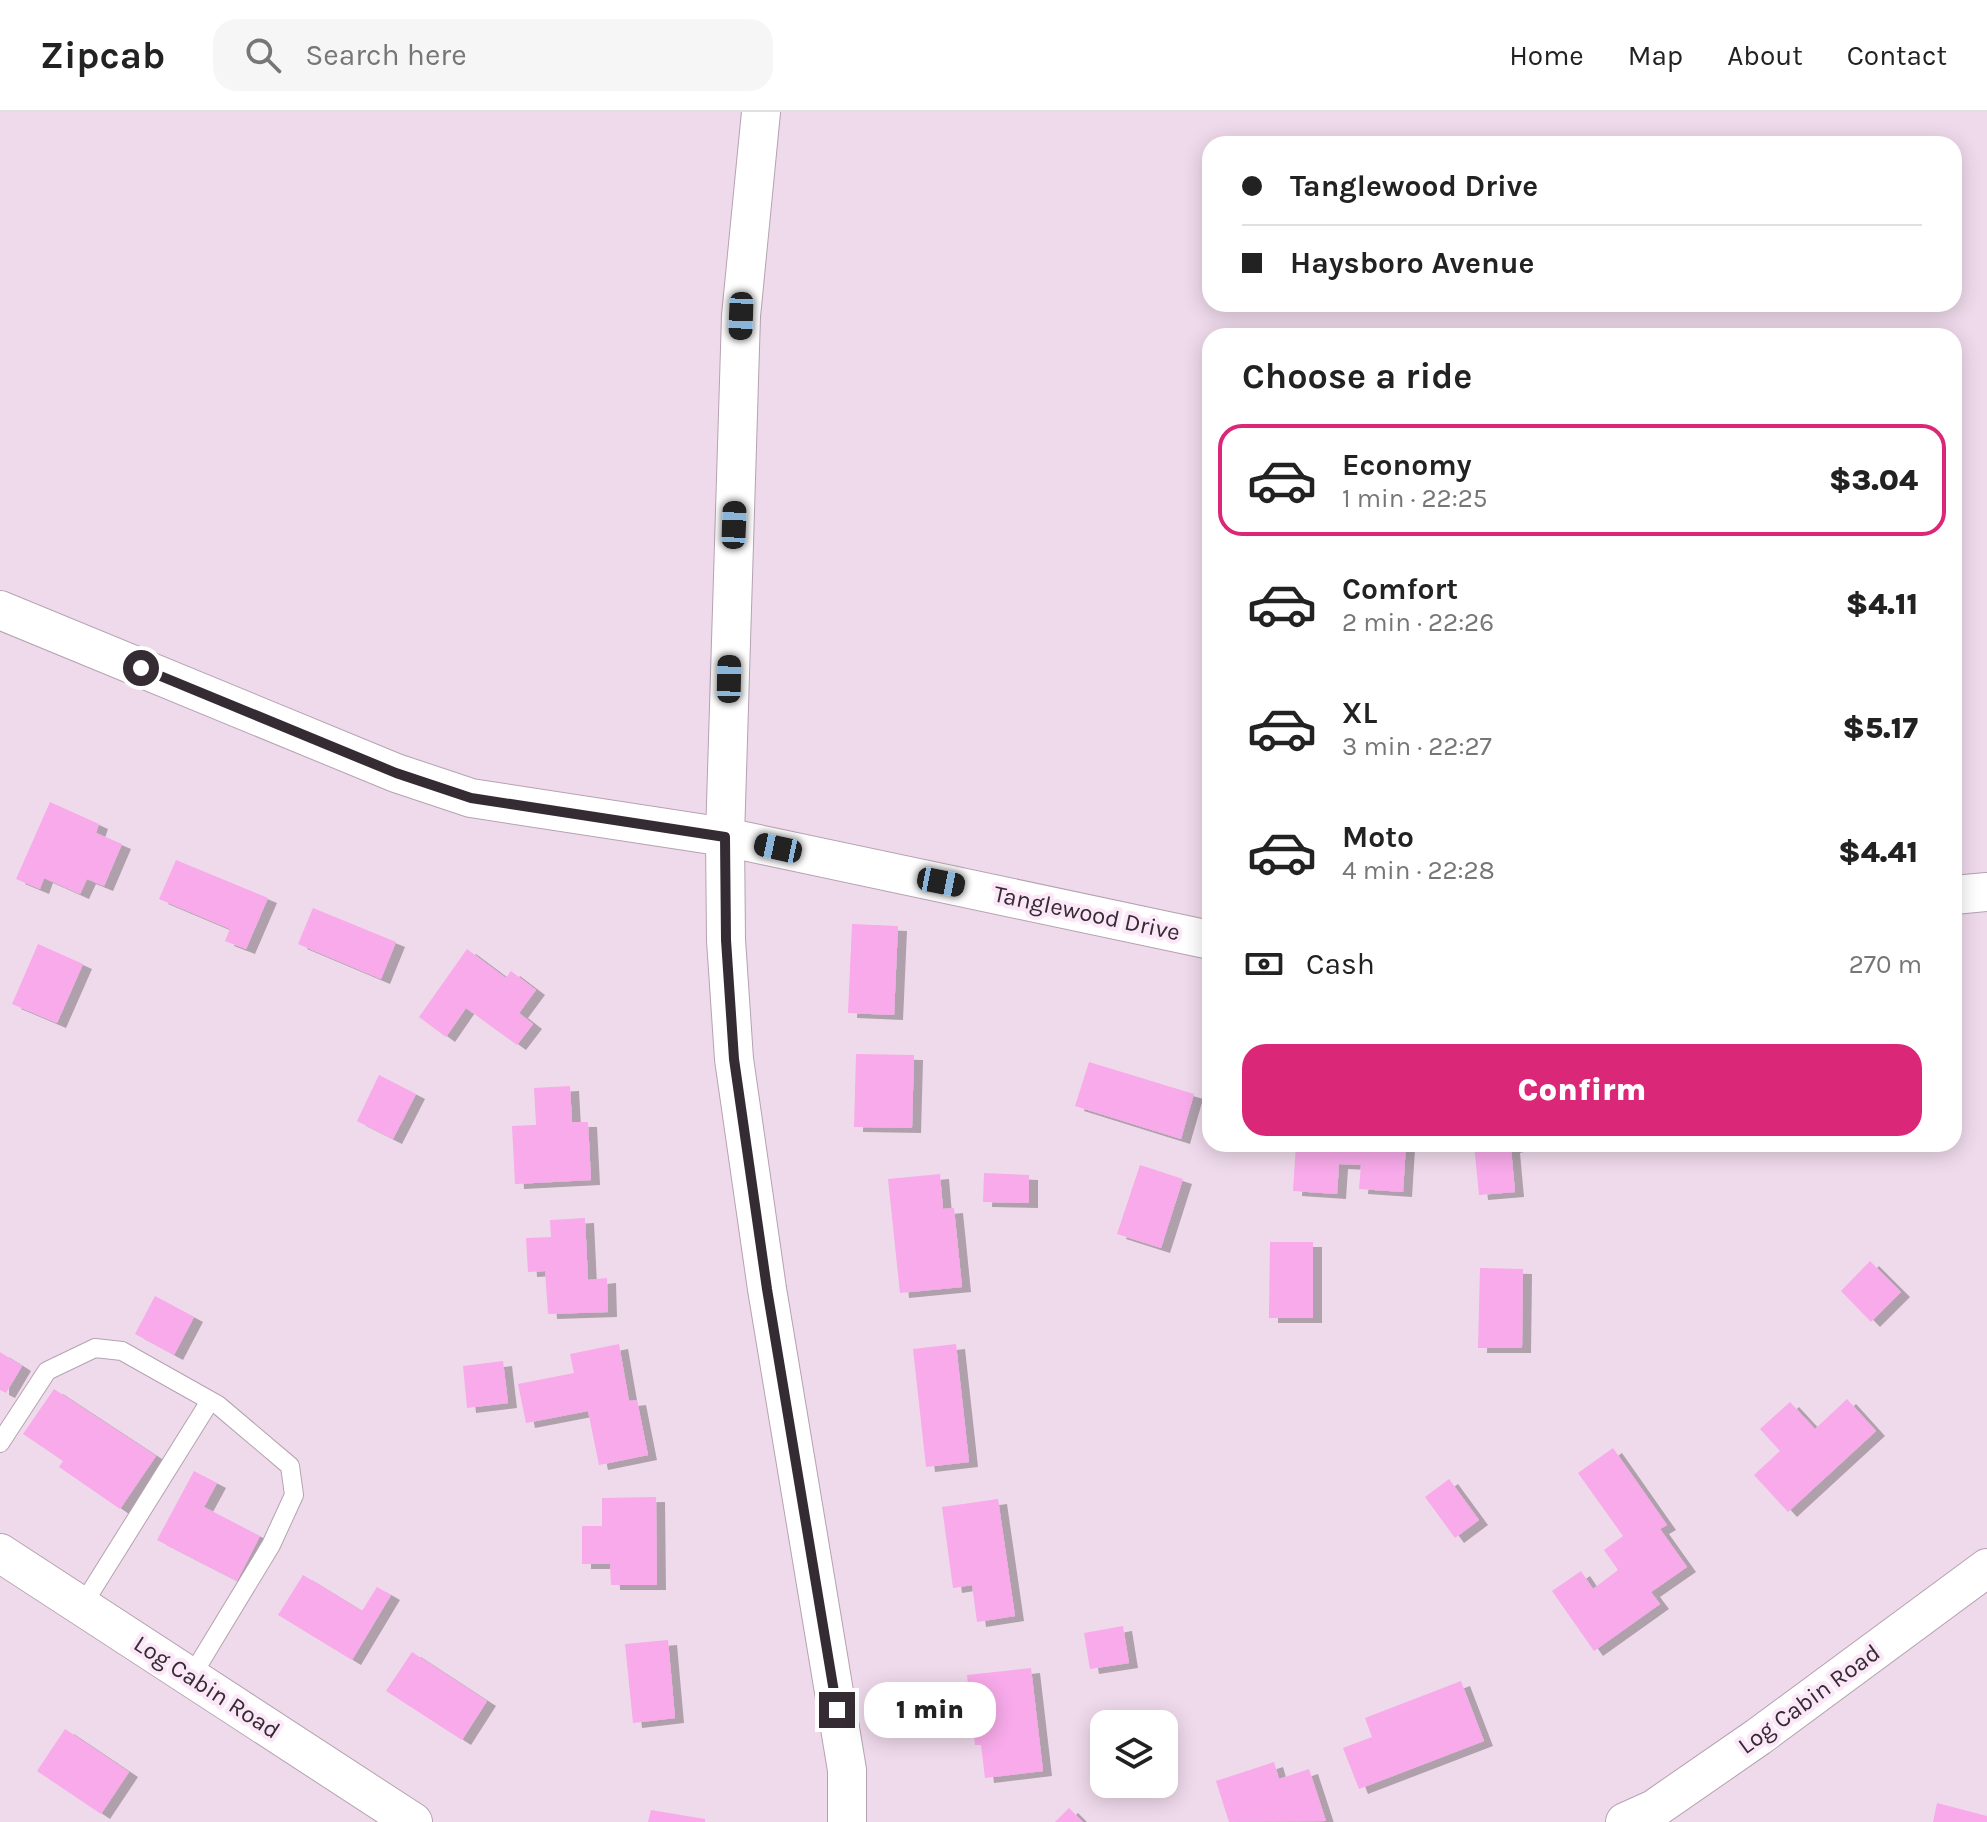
<!DOCTYPE html>
<html lang="en">
<head>
<meta charset="utf-8">
<style>
	:root { --surface:#fff; --page:#f6f6f6; --text:#222; --muted:#767676; --line:#e0e0e0; --accent:#db2777 }
	body { margin:0; font-family:Karla,sans-serif; background:var(--page); color:var(--text); height:100vh; display:flex; flex-direction:column; font-size:30px; white-space:nowrap }
	* { box-sizing:border-box; margin:0 }
	p { font-size:26px; color:var(--muted) }
	.icon { flex:none; width:44px; height:44px; fill:none; stroke:currentColor; stroke-width:2; stroke-linecap:round; stroke-linejoin:round }
	.map { position:relative; flex:1; overflow:hidden }
	.panel { position:absolute; left:1202px; top:216px; width:760px; height:824px; display:flex; flex-direction:column; background:var(--surface); border-radius:24px; box-shadow:0 4px 20px #0003 }
	.panel>* { flex:none }
	.top-card { position:absolute; left:1202px; top:24px; width:760px; height:176px; border-radius:24px; box-shadow:0 4px 20px #0003; display:grid; align-content:center; height:176px; padding:0 40px; background:var(--surface) }
	.tools { position:absolute; left:1090px; top:1598px; display:grid; gap:16px }
	.tools a { display:grid; place-items:center; width:88px; height:88px; border-radius:16px; background:var(--surface); box-shadow:0 4px 20px #0003; font-size:40px }
	.end { position:absolute; width:36px; height:36px; margin:-18px; border:10px solid #342c32; background:#fff; box-shadow:0 0 0 4px #fff }
	.from { border-radius:50% }
	.bubble { position:absolute; height:56px; border-radius:24px; background:var(--surface); box-shadow:0 4px 20px #0003; font-size:26px; font-weight:800; line-height:56px; text-align:center }
	.car { position:absolute; width:24px; height:48px; margin:-24px -12px; border-radius:10px; box-shadow:0 0 6px 2px #0007; background:linear-gradient(#222 24%,#8ab4d8 0 40%,#222 0 76%,#8ab4d8 0 86%,#222 0) }
	.top-card b { display:flex; align-items:center; gap:28px; height:76px; font-size:30px }
	.top-card b+b { border-top:2px solid var(--line) }
	.top-card i { width:20px; height:20px; background:var(--text) }
	ul { padding:0; list-style:none }
	li { display:flex; align-items:center; gap:24px; height:112px; margin:0 16px 12px; padding:0 24px; border:4px solid transparent; border-radius:24px }
	li div { flex:1 }
	li b { display:block; font-size:30px }
	li em { font-style:normal; font-weight:800 }
	li.current { border-color:var(--accent) }
	li>.icon { width:72px; height:72px; stroke-width:1.5 }
	h2 { padding:0 40px; font-size:36px; line-height:96px }
	.pay { display:flex; align-items:center; gap:20px; height:88px; padding:0 40px; font-size:30px }
	.pay p { margin-inline-start:auto }
	.button { display:flex; gap:16px; margin-top:auto; padding:16px 40px }
	.button a { flex:1; height:92px; border-radius:24px; background:var(--accent); color:#fff; font-size:32px; font-weight:800; line-height:92px; text-align:center }
	header { display:flex; align-items:center; gap:48px; box-sizing:border-box; height:112px; padding:0 40px; background:var(--surface); border-bottom:2px solid var(--line) }
	header strong { font-size:38px }
	nav { display:flex; gap:44px; margin-inline-start:auto; font-size:28px }
	.search { width:560px; height:72px; background:var(--page); display:flex; align-items:center; gap:20px; box-sizing:border-box; padding:0 28px; border-radius:24px; color:var(--muted); font-size:30px }
	.map>svg:first-child { display:block }
	.building { fill:#f8aaea; filter:url(#shadow) }
	.lines { fill:none; stroke-linecap:round; stroke-linejoin:round }
	.lane-casing { stroke:#b5a2b1; stroke-width:20 }
	.street-casing { stroke:#b5a2b1; stroke-width:40 }
	.lane { stroke:#fff; stroke-width:18 }
	.street { stroke:#fff; stroke-width:38 }
	.route { stroke:#342c32; stroke-width:10 }
	.labels { text-anchor:middle; stroke-width:8; stroke-linejoin:round; paint-order:stroke }
	.street-label { font-size:24px; fill:#342c32; stroke:#fce7f8 }
</style>
</head>
<body>
<header>
<strong>Zipcab</strong>
<div class="search"><svg class="icon" aria-label="search" viewBox="0 0 24 24"><circle cx="10" cy="10" r="6"/><path d="M15 15l6 6"/></svg>Search here</div>
<nav><a>Home</a><a>Map</a><a>About</a><a>Contact</a></nav>
</header>
<div class="map">
<svg width="1987" height="1710" viewBox="0 0 1987 1710">
	<defs>
		<filter id="shadow"><feDropShadow dx="9" dy="5" stdDeviation="0" flood-color="#0004"/></filter>
	</defs>
	<rect width="100%" height="100%" fill="#efdaeb"/>
	<!-- building -->
	<g class="building">
		<polygon points="50,690 99,712 96,721 122,732 104,774 87,767 80,782 44,766 40,777 16,767"/>
		<polygon points="176,748 268,786 246,837 225,829 230,817 159,787"/>
		<polygon points="313,796 396,830 381,867 298,832"/>
		<polygon points="852,812 898,814 894,903 848,901"/>
		<polygon points="38,832 83,852 57,911 12,892"/>
		<polygon points="467,837 506,866 511,859 536,878 519,901 533,912 517,933 466,896 446,925 419,905"/>
		<polygon points="856,942 914,943 912,1016 854,1015"/>
		<polygon points="1089,950 1194,982 1181,1027 1075,994"/>
		<polygon points="379,963 416,982 393,1027 357,1009"/>
		<polygon points="570,974 572,1010 588,1010 591,1068 515,1072 512,1014 536,1013 534,976"/>
		<polygon points="1296,1032 1406,1032 1403,1080 1359,1077 1361,1053 1339,1052 1337,1082 1293,1079"/>
		<polygon points="1474,1032 1526,1032 1511,1036 1515,1080 1479,1083"/>
		<polygon points="1140,1053 1183,1067 1161,1136 1117,1122"/>
		<polygon points="984,1061 1029,1063 1029,1091 983,1090"/>
		<polygon points="940,1062 943,1097 954,1096 962,1175 900,1181 888,1067"/>
		<polygon points="585,1106 588,1168 607,1166 608,1200 548,1202 545,1159 528,1160 526,1126 551,1125 550,1108"/>
		<polygon points="1270,1130 1313,1130 1313,1206 1269,1206"/>
		<polygon points="1870,1149 1901,1180 1871,1210 1841,1179"/>
		<polygon points="1480,1156 1523,1157 1522,1236 1478,1236"/>
		<polygon points="155,1184 194,1205 174,1243 135,1222"/>
		<polygon points="619,1232 629,1289 637,1288 648,1343 599,1353 588,1299 526,1311 518,1272 574,1261 570,1242"/>
		<polygon points="956,1232 969,1350 926,1355 913,1237"/>
		<polygon points="0,1240 22,1254 6,1281 0,1278"/>
		<polygon points="503,1249 508,1291 467,1296 463,1254"/>
		<polygon points="54,1277 156,1344 120,1397 59,1355 63,1349 23,1322"/>
		<polygon points="1847,1287 1876,1319 1788,1400 1754,1363 1780,1339 1760,1317 1790,1290 1815,1317"/>
		<polygon points="1613,1336 1667,1413 1660,1417 1687,1455 1651,1480 1660,1492 1594,1539 1552,1479 1581,1459 1593,1477 1618,1458 1604,1438 1623,1424 1578,1361"/>
		<polygon points="194,1359 217,1371 204,1395 260,1424 237,1469 157,1428"/>
		<polygon points="1449,1367 1479,1408 1455,1426 1425,1385"/>
		<polygon points="656,1385 657,1473 611,1473 610,1452 582,1452 582,1414 602,1414 602,1386"/>
		<polygon points="998,1387 1015,1504 977,1510 972,1473 953,1476 942,1395"/>
		<polygon points="303,1463 362,1499 377,1475 391,1483 352,1548 278,1503"/>
		<polygon points="1123,1514 1129,1551 1090,1557 1084,1521"/>
		<polygon points="668,1528 675,1606 633,1611 625,1532"/>
		<polygon points="412,1540 487,1589 462,1628 386,1579"/>
		<polygon points="1031,1556 1043,1659 985,1666 981,1633 975,1633 967,1563"/>
		<polygon points="1461,1569 1484,1629 1359,1677 1343,1636 1372,1625 1365,1606"/>
		<polygon points="65,1617 129,1660 101,1702 37,1659"/>
		<polygon points="1274,1650 1279,1667 1309,1657 1326,1709 1229,1710 1216,1669"/>
		<polygon points="1937,1691 1987,1704 1987,1710 1933,1710"/>
		<polygon points="1069,1696 1083,1710 1055,1710"/>
		<polygon points="651,1698 705,1707 705,1710 648,1710"/>
	</g>
	<g class="lines">
		<!-- lane casing -->
		<g class="lane-casing">
			<g id="lane">
				<polyline points="0,1331 47,1259 95,1236 122,1239 218,1293 290,1354 294,1383 271,1433 191,1565"/>
				<polyline points="82,1494 210,1289"/>
			</g>
		</g>
		<!-- street casing -->
		<g class="street-casing">
			<g id="street">
				<polyline points="761,0 741,204 725,725 726,828 734,947 767,1177 847,1658 847,1710"/>
				<polyline points="0,498 396,661 471,686 725,725 1210,828"/>
				<polyline points="1954,783 1987,780"/>
				<polyline points="0,1441 413,1710"/>
				<polyline points="1625,1710 1654,1697 1758,1625 1987,1456"/>
			</g>
		</g>
		<!-- lane -->
		<use href="#lane" class="lane"/>
		<!-- street -->
		<use href="#street" class="street"/>
	</g>
	<g class="lines">
		<!-- route -->
		<polyline class="route" points="141,556 396,661 471,686 725,725 726,828 734,947 767,1177 837,1598"/>
	</g>
	<g class="labels">
		<!-- street labels -->
		<g class="street-label">
			<text transform="translate(1087 801) rotate(12)" y="8">Tanglewood Drive</text>
			<text transform="translate(207 1575) rotate(33)" y="8">Log Cabin Road</text>
			<text transform="translate(1809 1587) rotate(-36)" y="8">Log Cabin Road</text>
		</g>
	</g>
</svg>
<div class="tools">
<a><svg class="icon" aria-label="layers" viewBox="0 0 24 24"><path d="M12 4l9 5-9 5-9-5zM3 14l9 5 9-5"/></svg></a>
</div>
<i class="end from" style="left:141px;top:556px"></i>
<i class="end" style="left:837px;top:1598px"></i>
<div class="bubble" style="left:864px;top:1570px;width:132px">1 min</div>
<i class="car" style="left:741px;top:204px;rotate:182deg"></i>
<i class="car" style="left:734px;top:413px;rotate:2deg"></i>
<i class="car" style="left:729px;top:567px;rotate:1deg"></i>
<i class="car" style="left:778px;top:736px;rotate:282deg"></i>
<i class="car" style="left:941px;top:770px;rotate:101deg"></i>
<div class="top-card">
<b><i class="from"></i>Tanglewood Drive</b>
<b><i></i>Haysboro Avenue</b>
</div>
<section class="panel">
<h2>Choose a ride</h2>
<ul>
<li class="current"><svg class="icon" aria-label="car" viewBox="0 0 24 24"><path d="M5 17H2v-5l4-1 3-4h7l3 4 3 1v5h-3M9 17h6M6 11h13"/><circle cx="7" cy="17" r="2"/><circle cx="17" cy="17" r="2"/></svg><div><b>Economy</b><p>1 min · 22:25</p></div><em>$3.04</em></li>
<li><svg class="icon" aria-label="car" viewBox="0 0 24 24"><path d="M5 17H2v-5l4-1 3-4h7l3 4 3 1v5h-3M9 17h6M6 11h13"/><circle cx="7" cy="17" r="2"/><circle cx="17" cy="17" r="2"/></svg><div><b>Comfort</b><p>2 min · 22:26</p></div><em>$4.11</em></li>
<li><svg class="icon" aria-label="car" viewBox="0 0 24 24"><path d="M5 17H2v-5l4-1 3-4h7l3 4 3 1v5h-3M9 17h6M6 11h13"/><circle cx="7" cy="17" r="2"/><circle cx="17" cy="17" r="2"/></svg><div><b>XL</b><p>3 min · 22:27</p></div><em>$5.17</em></li>
<li><svg class="icon" aria-label="car" viewBox="0 0 24 24"><path d="M5 17H2v-5l4-1 3-4h7l3 4 3 1v5h-3M9 17h6M6 11h13"/><circle cx="7" cy="17" r="2"/><circle cx="17" cy="17" r="2"/></svg><div><b>Moto</b><p>4 min · 22:28</p></div><em>$4.41</em></li>
</ul>
<div class="pay"><svg class="icon" aria-label="cash" viewBox="0 0 24 24"><path d="M3 7h18v10H3z"/><circle cx="12" cy="12" r="2"/></svg>Cash<p>270 m</p></div>
<div class="button"><a>Confirm</a></div>
</section>
</div>
</body>
</html>
